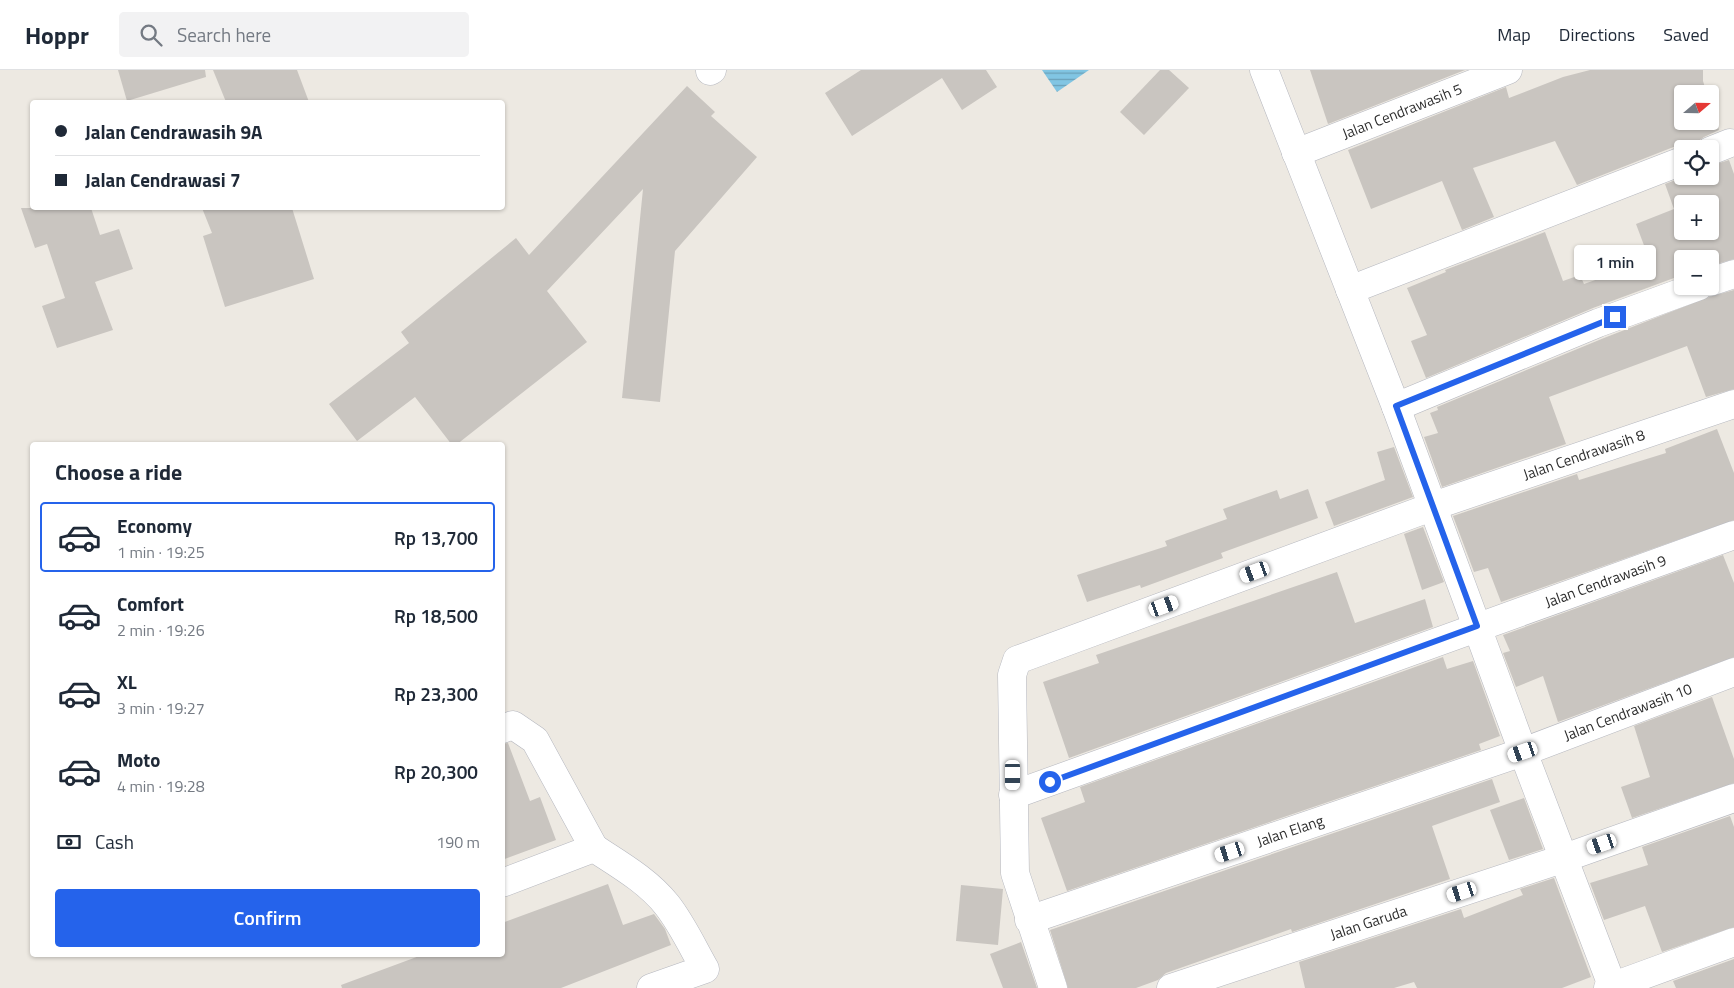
<!DOCTYPE html>
<html lang="en">
<head>
<meta charset="utf-8">
<style>
	:root { --surface:#fff; --page:#f2f2f3; --text:#1f2937; --muted:#747a83; --line:#e0e1e3; --accent:#2563eb }
	body { margin:0; font-family:"Titillium Web",sans-serif; background:var(--page); color:var(--text); height:100vh; display:flex; flex-direction:column; font-size:19px; white-space:nowrap }
	* { box-sizing:border-box; margin:0 }
	p { font-size:16px; color:var(--muted) }
	.icon { flex:none; width:28px; height:28px; fill:none; stroke:currentColor; stroke-width:2; stroke-linecap:round; stroke-linejoin:round }
	.map { position:relative; flex:1; overflow:hidden }
	.side { position:absolute; left:30px; top:372px; width:475px; height:515px; display:flex; flex-direction:column; background:var(--surface); border-radius:5px; box-shadow:0 1px 4px #0004 }
	.side>* { flex:none }
	.banner { position:absolute; left:30px; top:30px; width:475px; height:110px; border-radius:5px; box-shadow:0 1px 4px #0004; display:grid; align-content:center; height:110px; padding:0 25px; background:var(--surface) }
	.needle { width:32px; rotate:70deg }
	.fabs { position:absolute; left:1674px; top:15px; display:grid; gap:10px }
	.fabs a { display:grid; place-items:center; width:45px; height:45px; border-radius:5px; background:var(--surface); box-shadow:0 1px 4px #0004; font-size:25px }
	.end { position:absolute; width:22px; height:22px; margin:-11px; border:6px solid #2563eb; background:#fff; box-shadow:0 0 0 2px #fff }
	.from { border-radius:50% }
	.bubble { position:absolute; height:35px; border-radius:5px; background:var(--surface); box-shadow:0 1px 4px #0004; font-size:16px; font-weight:600; line-height:35px; text-align:center }
	.car { position:absolute; width:15px; height:30px; margin:-15px -8px; border-radius:6px; box-shadow:0 0 4px 1px #0007; background:linear-gradient(#fff 24%,#345 0 40%,#fff 0 76%,#345 0 86%,#fff 0) }
	.banner b { display:flex; align-items:center; gap:18px; height:48px; font-size:19px }
	.banner b+b { border-top:1px solid var(--line) }
	.banner i { width:12px; height:12px; background:var(--text) }
	ul { padding:0; list-style:none }
	li { display:flex; align-items:center; gap:15px; height:70px; margin:0 10px 8px; padding:0 15px; border:2px solid transparent; border-radius:5px }
	li div { flex:1 }
	li b { display:block; font-size:19px }
	li em { font-style:normal; font-weight:600 }
	li.selected { border-color:var(--accent) }
	li>.icon { width:45px; height:45px; stroke-width:1.5 }
	h2 { padding:0 25px; font-size:22px; line-height:60px }
	.pay { display:flex; align-items:center; gap:12px; height:55px; padding:0 25px; font-size:19px }
	.pay p { margin-inline-start:auto }
	.primary-button { display:flex; gap:10px; margin-top:auto; padding:10px 25px }
	.primary-button a { flex:1; height:58px; border-radius:5px; background:var(--accent); color:#fff; font-size:20px; font-weight:600; line-height:58px; text-align:center }
	header { display:flex; align-items:center; gap:30px; box-sizing:border-box; height:70px; padding:0 25px; background:var(--surface); border-bottom:1px solid var(--line) }
	header strong { font-size:24px }
	nav { display:flex; gap:28px; margin-inline-start:auto; font-size:18px }
	.search { width:350px; height:45px; background:var(--page); display:flex; align-items:center; gap:12px; box-sizing:border-box; padding:0 18px; border-radius:5px; color:var(--muted); font-size:19px }
	.map>svg:first-child { display:block }
	.water { fill:url(#water-rules) }
	.building { fill:#c9c5c0; fill-rule:evenodd }
	.lines { fill:none; stroke-linecap:round; stroke-linejoin:round }
	.minor-casing { stroke:#b5b7bf; stroke-width:29 }
	.minor { stroke:#fff; stroke-width:28 }
	.route { stroke:#2563eb; stroke-width:6 }
	.labels { text-anchor:middle; stroke-width:5; stroke-linejoin:round; paint-order:stroke }
	.street-label { font-size:15px; fill:#2d2d2d; stroke:#fff }
</style>
</head>
<body>
<header>
<strong>Hoppr</strong>
<div class="search"><svg class="icon" aria-label="search" viewBox="0 0 24 24"><circle cx="10" cy="10" r="6"/><path d="M15 15l6 6"/></svg>Search here</div>
<nav><a>Map</a><a>Directions</a><a>Saved</a></nav>
</header>
<div class="map">
<svg width="1734" height="918" viewBox="0 0 1734 918">
	<defs>
		<pattern id="water-rules" width="6" height="5" patternUnits="userSpaceOnUse" patternTransform="scale(1.25)"><rect width="6" height="5" fill="#81c5e3"/><path d="M0 2.5h6" fill="none" stroke="#6aa0b8"/></pattern>
	</defs>
	<rect width="100%" height="100%" fill="#ede9e2"/>
	<!-- water -->
	<polygon class="water" points="1042,0 1089,0 1057,22"/>
	<!-- building -->
	<g class="building">
		<polygon points="118,0 205,0 206,7 127,31"/>
		<polygon points="213,0 297,0 309,32 226,32"/>
		<polygon points="861,0 986,0 997,17 962,40 942,8 852,66 825,23"/>
		<polygon points="1160,0 1169,0 1189,18 1144,65 1120,42"/>
		<polygon points="1310,0 1465,0 1328,54"/>
		<polygon points="1590,0 1703,0 1703,11 1707,24 1682,24 1682,51 1710,51 1710,32 1719,60 1704,67 1697,72 1695,79 1684,76 1676,76 1577,115 1555,71 1473,98 1494,147 1462,160 1442,111 1371,139 1348,80 1506,17 1509,28 1563,7"/>
		<polygon points="687,16 715,42 711,46 757,87 675,181 660,332 622,328 643,119 547,221 587,272 456,375 452,375 415,327 357,371 329,334 409,273 401,262 516,168 529,185"/>
		<path d="M1729,90L1734,104V189L1710,196V189H1682V205L1593,238L1426,308L1411,271L1427,265L1407,218L1446,202L1445,200L1545,162L1563,211L1580,205L1584,214L1646,192L1642,179L1645,178L1636,154L1674,139L1665,114L1686,106H1710V96ZM1682,134H1710V161H1682Z"/>
		<polygon points="21,138 91,138 100,165 119,159 133,199 95,212 113,260 57,278 42,236 65,228 47,174 35,178"/>
		<polygon points="202,138 292,138 314,209 225,237 203,166 212,163"/>
		<polygon points="1734,220 1734,319 1706,327 1687,276 1549,327 1566,374 1442,417 1424,367 1438,363 1430,343 1438,340 1437,337 1604,268 1709,227"/>
		<polygon points="1717,359 1734,403 1734,450 1501,532 1488,498 1474,502 1453,446 1577,404 1579,410 1666,383 1665,379"/>
		<polygon points="1394,377 1413,427 1334,456 1325,432 1385,410 1377,382"/>
		<polygon points="1308,419 1318,448 1221,483 1223,488 1141,518 1140,515 1087,532 1077,505 1167,476 1165,471 1227,449 1223,439 1277,420 1280,429"/>
		<polygon points="1423,457 1444,512 1422,520 1404,464"/>
		<polygon points="1723,485 1734,513 1734,587 1558,652 1543,606 1516,617 1503,583 1510,581 1503,565"/>
		<polygon points="1337,502 1355,553 1425,529 1433,557 1069,688 1043,612 1099,593 1096,585"/>
		<polygon points="1443,587 1447,599 1473,591 1500,666 1479,674 1481,680 1067,821 1041,748 1085,732 1080,717"/>
		<polygon points="1712,627 1734,689 1734,713 1632,748 1621,717 1650,707 1634,656"/>
		<polygon points="508,673 530,731 540,727 556,770 502,790 502,674"/>
		<polygon points="1492,709 1500,732 1432,756 1450,809 1292,862 1291,859 1166,903 1158,910 1136,918 1068,918 1050,860"/>
		<polygon points="1524,728 1543,779 1509,790 1490,740"/>
		<polygon points="1730,746 1734,757 1734,857 1662,882 1645,836 1604,850 1590,813 1648,795 1642,777"/>
		<polygon points="1554,808 1591,907 1562,918 1417,918 1414,912 1394,918 1305,918 1299,892 1461,839 1464,848 1523,825 1520,819"/>
		<polygon points="608,814 623,855 654,844 665,859 671,875 561,918 342,918 341,915 422,885 502,885 502,853"/>
		<polygon points="961,815 1003,819 998,875 956,871"/>
		<polygon points="1021,872 1037,918 1003,918 990,884"/>
		<polygon points="1734,889 1734,918 1676,918 1673,911"/>
	</g>
	<g class="lines">
		<!-- minor casing -->
		<g class="minor-casing">
			<g id="minor">
				<polyline points="1264,0 1396,337 1523,682 1613,918"/>
				<polyline points="710,1 712,0"/>
				<polyline points="1710,81 1730,73"/>
				<path id="s1" d="M1296,83L1508,0"/>
				<polyline points="1710,212 1734,204"/>
				<polyline points="1350,220 1682,91"/>
				<polyline points="1396,337 1598,253 1699,216"/>
				<polyline points="502,659 513,655 535,670 594,778"/>
				<path id="s2" d="M1013,725L1734,465"/>
				<path d="M502,813L594,778C620,795 648,811 667,835C682,854 693,878 705,899L651,918"/>
				<path id="s3" d="M1029,850L1523,682L1734,602"/>
				<path id="s4" d="M1053,918L1015,803L1012,605L1017,590L1445,432L1734,334"/>
				<path id="s5" d="M1171,918L1553,792L1734,728"/>
				<polyline points="1608,918 1734,872"/>
			</g>
		</g>
		<!-- minor -->
		<use href="#minor" class="minor"/>
	</g>
	<g class="lines">
		<!-- route -->
		<polyline class="route" points="1050,712 1477,556 1396,336 1615,247"/>
	</g>
	<g class="labels">
		<!-- street labels -->
		<g class="street-label">
			<text dy="5" stroke="none"><textPath href="#s1" startOffset="114">Jalan Cendrawasih 5</textPath></text>
			<text dy="5" stroke="none"><textPath href="#s4" startOffset="938">Jalan Cendrawasih 8</textPath></text>
			<text dy="5" stroke="none"><textPath href="#s2" startOffset="630">Jalan Cendrawasih 9</textPath></text>
			<text dy="5" stroke="none"><textPath href="#s3" startOffset="634">Jalan Cendrawasih 10</textPath></text>
			<text dy="5" stroke="none"><textPath href="#s3" startOffset="276">Jalan Elang</textPath></text>
			<text dy="5" stroke="none"><textPath href="#s5" startOffset="208">Jalan Garuda</textPath></text>
		</g>
	</g>
</svg>
<div class="fabs">
<a><svg class="needle" viewBox="-14 -14 28 28"><path d="M0-13l5 13h-10z" fill="#e53935"/><path d="M0 13l5-13h-10z" fill="#747a83"/></svg></a>
<a><svg class="icon" aria-label="locate" viewBox="0 0 24 24"><circle cx="12" cy="12" r="6"/><path d="M12 2v4M12 18v4M2 12h4M18 12h4"/></svg></a>
<a>+</a>
<a>−</a>
</div>
<i class="end from" style="left:1050px;top:712px"></i>
<i class="end" style="left:1615px;top:247px"></i>
<div class="bubble" style="left:1574px;top:175px;width:82px">1 min</div>
<i class="car" style="left:1255px;top:502px;rotate:250deg"></i>
<i class="car" style="left:1164px;top:536px;rotate:70deg"></i>
<i class="car" style="left:1523px;top:682px;rotate:251deg"></i>
<i class="car" style="left:1013px;top:705px;rotate:180deg"></i>
<i class="car" style="left:1602px;top:774px;rotate:251deg"></i>
<i class="car" style="left:1230px;top:782px;rotate:252deg"></i>
<i class="car" style="left:1462px;top:822px;rotate:252deg"></i>
<div class="banner">
<b><i class="from"></i>Jalan Cendrawasih 9A</b>
<b><i></i>Jalan Cendrawasi 7</b>
</div>
<section class="side">
<h2>Choose a ride</h2>
<ul>
<li class="selected"><svg class="icon" aria-label="car" viewBox="0 0 24 24"><path d="M5 17H2v-5l4-1 3-4h7l3 4 3 1v5h-3M9 17h6M6 11h13"/><circle cx="7" cy="17" r="2"/><circle cx="17" cy="17" r="2"/></svg><div><b>Economy</b><p>1 min · 19:25</p></div><em>Rp 13,700</em></li>
<li><svg class="icon" aria-label="car" viewBox="0 0 24 24"><path d="M5 17H2v-5l4-1 3-4h7l3 4 3 1v5h-3M9 17h6M6 11h13"/><circle cx="7" cy="17" r="2"/><circle cx="17" cy="17" r="2"/></svg><div><b>Comfort</b><p>2 min · 19:26</p></div><em>Rp 18,500</em></li>
<li><svg class="icon" aria-label="car" viewBox="0 0 24 24"><path d="M5 17H2v-5l4-1 3-4h7l3 4 3 1v5h-3M9 17h6M6 11h13"/><circle cx="7" cy="17" r="2"/><circle cx="17" cy="17" r="2"/></svg><div><b>XL</b><p>3 min · 19:27</p></div><em>Rp 23,300</em></li>
<li><svg class="icon" aria-label="car" viewBox="0 0 24 24"><path d="M5 17H2v-5l4-1 3-4h7l3 4 3 1v5h-3M9 17h6M6 11h13"/><circle cx="7" cy="17" r="2"/><circle cx="17" cy="17" r="2"/></svg><div><b>Moto</b><p>4 min · 19:28</p></div><em>Rp 20,300</em></li>
</ul>
<div class="pay"><svg class="icon" aria-label="cash" viewBox="0 0 24 24"><path d="M3 7h18v10H3z"/><circle cx="12" cy="12" r="2"/></svg>Cash<p>190 m</p></div>
<div class="primary-button"><a>Confirm</a></div>
</section>
</div>
</body>
</html>
